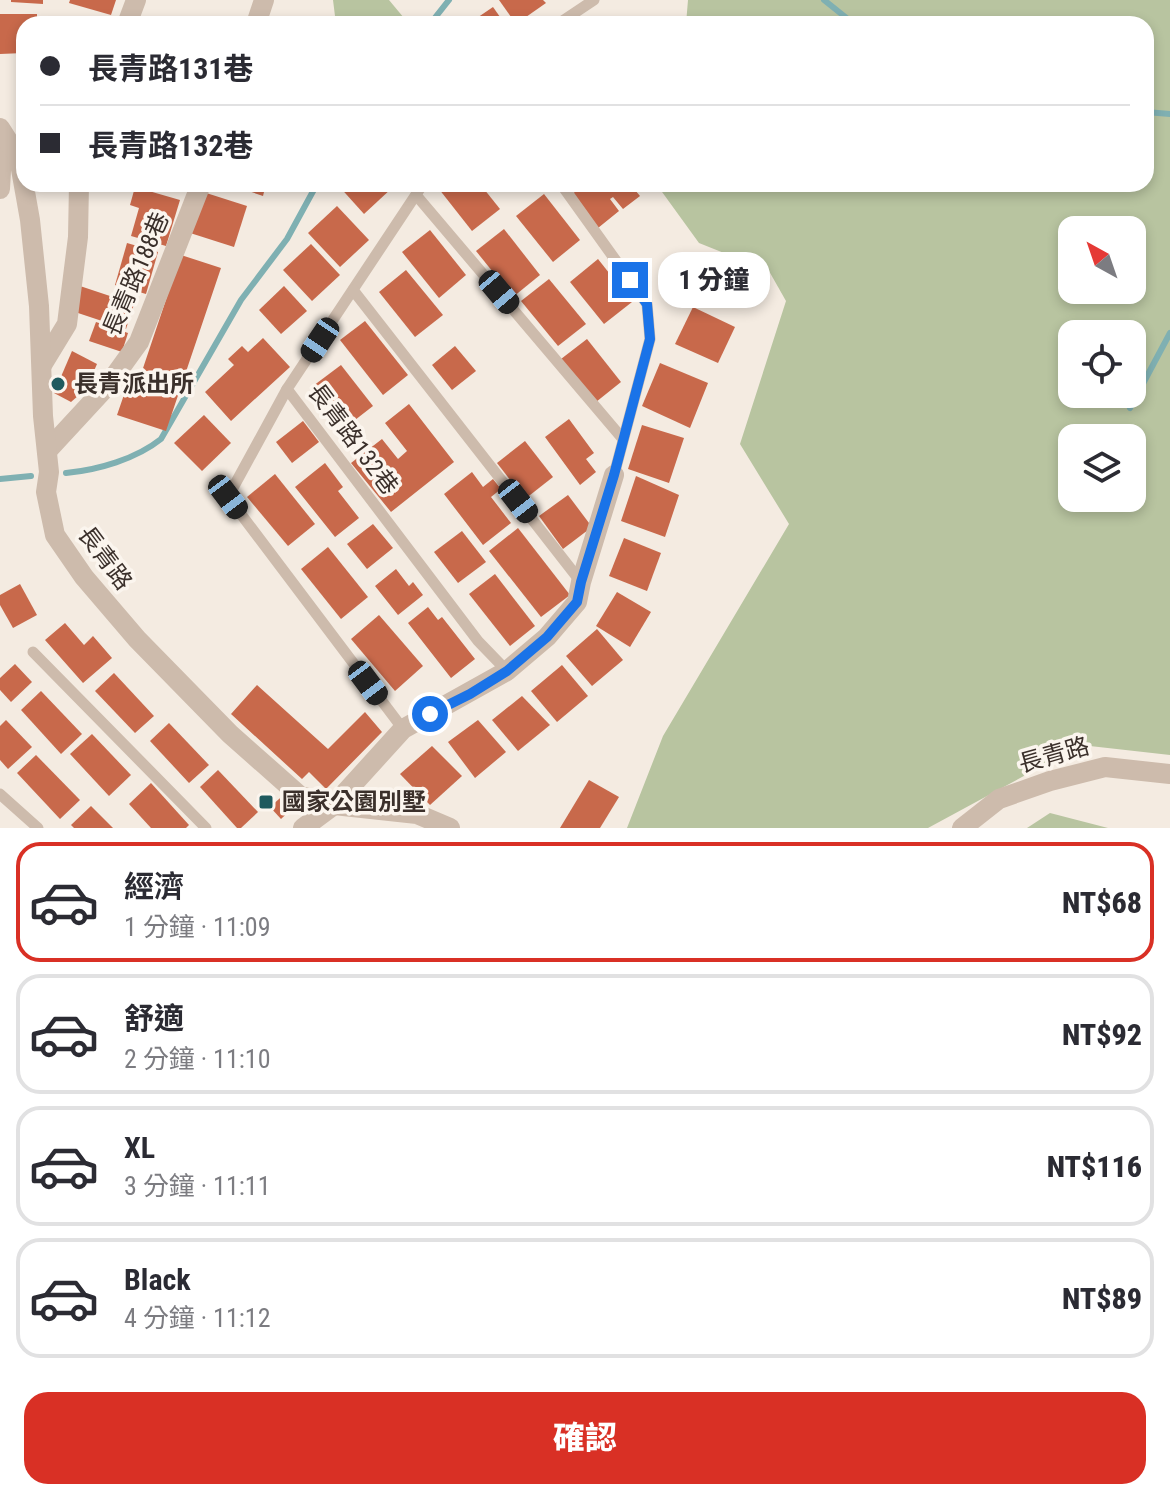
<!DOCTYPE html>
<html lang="zh-TW">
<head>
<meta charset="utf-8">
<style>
	:root { --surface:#fff; --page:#f2f2f3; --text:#2b2b33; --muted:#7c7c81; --line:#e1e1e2; --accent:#d93025 }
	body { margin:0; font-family:"Roboto Condensed","Noto Sans TC",sans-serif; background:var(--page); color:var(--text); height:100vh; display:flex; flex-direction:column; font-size:30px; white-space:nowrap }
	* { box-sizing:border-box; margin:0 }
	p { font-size:26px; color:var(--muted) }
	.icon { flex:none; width:44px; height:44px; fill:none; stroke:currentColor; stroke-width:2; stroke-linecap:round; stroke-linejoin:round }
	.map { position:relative; height:828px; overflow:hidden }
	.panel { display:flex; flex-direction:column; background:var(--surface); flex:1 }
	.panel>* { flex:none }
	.top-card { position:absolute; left:16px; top:16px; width:1138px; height:176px; border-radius:24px; box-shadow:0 4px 12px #0003; display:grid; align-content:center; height:176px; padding:0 24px; background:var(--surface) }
	.needle { width:52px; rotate:320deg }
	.controls { position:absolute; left:1058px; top:216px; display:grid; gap:16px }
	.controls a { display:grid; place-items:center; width:88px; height:88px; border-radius:16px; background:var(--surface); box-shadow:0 4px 12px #0003; font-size:40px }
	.end { position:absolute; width:36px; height:36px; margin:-18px; border:10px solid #1a73e8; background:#fff; box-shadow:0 0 0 4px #fff }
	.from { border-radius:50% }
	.bubble { position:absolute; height:56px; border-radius:24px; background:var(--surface); box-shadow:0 4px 12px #0003; font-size:26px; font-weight:800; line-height:56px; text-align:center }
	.car { position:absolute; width:24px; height:48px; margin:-24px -12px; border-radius:10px; box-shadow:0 0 6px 2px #0007; background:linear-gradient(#222 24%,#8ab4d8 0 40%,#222 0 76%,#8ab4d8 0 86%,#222 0) }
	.top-card b { display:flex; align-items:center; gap:28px; height:76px; font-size:30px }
	.top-card b+b { border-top:2px solid var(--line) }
	.top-card i { width:20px; height:20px; background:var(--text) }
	ul { padding:14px 0 0; list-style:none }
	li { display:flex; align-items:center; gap:24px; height:120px; margin:0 16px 12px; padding:0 8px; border:4px solid var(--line); border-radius:24px }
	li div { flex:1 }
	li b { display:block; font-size:30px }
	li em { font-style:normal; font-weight:800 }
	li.selected { border-color:var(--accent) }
	li>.icon { width:72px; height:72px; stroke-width:1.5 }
	.cta { display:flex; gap:16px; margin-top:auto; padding:16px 24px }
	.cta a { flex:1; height:92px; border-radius:24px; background:var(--accent); color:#fff; font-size:32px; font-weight:800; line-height:92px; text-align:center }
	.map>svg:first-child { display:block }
	.green { fill:#b8c4a0; fill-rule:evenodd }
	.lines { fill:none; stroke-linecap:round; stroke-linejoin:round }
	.stream { stroke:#7fb0b2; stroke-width:6 }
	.building { fill:#c8694b }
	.service { stroke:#cdbbac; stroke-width:11 }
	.minor { stroke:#cdbbac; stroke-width:20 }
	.tertiary { stroke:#cdbbac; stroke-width:20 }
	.route { stroke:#1a73e8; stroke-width:10 }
	.poi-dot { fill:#1f5a5e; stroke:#fbf5ee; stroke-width:3 }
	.labels { text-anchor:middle; stroke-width:7; stroke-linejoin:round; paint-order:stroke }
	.street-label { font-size:24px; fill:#3b302b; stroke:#fbf5ee }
	.poi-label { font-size:24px; font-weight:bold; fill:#3b302b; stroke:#fbf5ee; text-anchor:start }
</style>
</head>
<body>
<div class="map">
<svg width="1170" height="828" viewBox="0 0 1170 828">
	<rect width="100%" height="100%" fill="#f4ebe1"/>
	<!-- green -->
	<g class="green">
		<polygon points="333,0 389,0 409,24 336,24"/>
		<path d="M688,0H1170V755L1081,745L928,828H627L663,736L789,524L740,444L786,301L769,271L699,243L657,185L1146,184V24H686ZM1072,230H1132V290H1072ZM1072,334H1132V394H1072ZM1072,438H1132V498H1072Z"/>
		<polygon points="1050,813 1108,828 1027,828"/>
	</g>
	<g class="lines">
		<!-- stream -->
		<g class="stream">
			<polyline points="824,0 854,24"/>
			<polyline points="430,24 449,0"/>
			<polyline points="1146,112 1170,114"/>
			<polyline points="1130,408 1170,333"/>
			<path d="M66,473C98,470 136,459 161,439L241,300L287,239L317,184"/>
			<polyline points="0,479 31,476"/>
		</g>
	</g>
	<!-- building -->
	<g class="building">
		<polygon points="11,0 43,0 43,4 11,2"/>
		<polygon points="70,0 116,0 111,15 69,3"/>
		<polygon points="499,0 543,0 546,3 516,24"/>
		<polygon points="493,7 505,24 468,24"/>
		<polygon points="0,14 37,14 37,24 24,24 24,53 0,54"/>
		<polygon points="228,184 266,184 263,196"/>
		<polygon points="337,184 389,184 392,188 364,214"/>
		<polygon points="435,184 480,184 500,209 472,231"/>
		<polygon points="585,184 642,184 635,190 640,196 623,209 613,197 610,199 619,211 598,228 567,198"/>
		<polygon points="135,187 180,200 166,246 131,236 139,208 130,205"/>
		<polygon points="200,191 247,206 234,247 187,232"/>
		<polygon points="544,194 580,240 553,262 516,216"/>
		<polygon points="337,206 369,240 340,267 308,233"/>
		<polygon points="504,229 540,275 513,297 476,251"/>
		<polygon points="430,230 466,275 439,298 402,252"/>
		<polygon points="127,243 158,252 146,294 115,285"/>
		<polygon points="311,244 340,275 312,301 283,270"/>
		<polygon points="181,255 221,268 166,431 117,415 127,386 136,389"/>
		<polygon points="598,259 632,302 604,324 570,282"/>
		<polygon points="406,270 443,315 415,337 379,292"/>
		<polygon points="549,279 586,324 558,346 521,301"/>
		<polygon points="80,286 134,304 126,329 72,311"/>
		<polygon points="284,286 307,311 281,334 259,310"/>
		<polygon points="693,307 735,327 718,363 675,344"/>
		<polygon points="365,321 408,375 383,395 340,340"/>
		<polygon points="96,322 128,333 122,352 89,341"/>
		<polygon points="263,338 290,367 231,421 205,392 234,365 228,359 242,346 248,352"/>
		<polygon points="587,339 621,382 596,402 561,359"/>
		<polygon points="455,346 476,371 452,390 432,365"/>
		<polygon points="72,351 97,364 86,389 71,402 54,393"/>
		<polygon points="660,363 708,383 690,428 642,406"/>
		<polygon points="341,365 373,406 346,427 313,386"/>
		<polygon points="409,404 454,462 391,512 351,463 382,439 398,459 407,451 385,423"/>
		<polygon points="204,415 231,443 202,471 174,443"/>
		<polygon points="569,419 594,453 586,459 596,472 580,485 545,437"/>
		<polygon points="303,421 319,442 292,463 276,442"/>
		<polygon points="642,425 684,438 669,483 628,469"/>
		<polygon points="525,441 553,477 525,499 497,463"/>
		<polygon points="325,463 343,487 338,491 359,518 335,537 295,487"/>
		<polygon points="472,472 483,487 493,479 501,489 491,497 511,523 483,545 444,494"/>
		<polygon points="275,474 315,524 288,546 247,497"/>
		<polygon points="636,476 679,495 665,537 621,521"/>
		<polygon points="568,495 592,527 563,549 539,516"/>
		<polygon points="373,524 393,548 367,569 347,544"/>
		<polygon points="518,528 570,595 541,617 489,551"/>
		<polygon points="462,531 486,562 458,583 434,552"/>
		<polygon points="624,538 661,553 647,591 609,576"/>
		<polygon points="328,547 368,597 341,619 301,569"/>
		<polygon points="396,569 409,586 413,582 423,595 398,615 375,586"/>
		<polygon points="495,574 535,626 510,646 469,594"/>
		<polygon points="20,584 37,615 13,628 0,605 0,595"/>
		<polygon points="617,592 651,612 630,647 596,626"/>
		<polygon points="428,607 438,620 442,617 475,659 451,678 408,623"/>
		<polygon points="379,615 423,666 395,691 351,639"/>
		<polygon points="65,623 84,645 93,636 112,658 83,683 45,640"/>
		<polygon points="597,629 623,660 592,686 566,656"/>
		<polygon points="15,664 32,682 11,702 0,690 0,678"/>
		<polygon points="562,665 588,696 557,722 531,691"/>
		<polygon points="114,673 154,716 135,733 95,691"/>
		<polygon points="257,685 328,749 365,712 382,732 326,789 309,772 302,779 231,714"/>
		<polygon points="41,691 82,734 61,754 21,710"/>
		<polygon points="522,696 550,725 518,751 492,720"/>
		<polygon points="6,720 32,747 8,769 0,760 0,726"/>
		<polygon points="478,720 506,752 475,778 448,742"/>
		<polygon points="169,723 209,765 189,783 150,741"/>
		<polygon points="92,734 131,775 109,796 70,754"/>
		<polygon points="432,746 462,776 430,805 400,774"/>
		<polygon points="36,755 80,800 60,819 17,773"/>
		<polygon points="218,770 258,812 241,828 237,828 200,787"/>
		<polygon points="589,780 619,797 600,828 560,828"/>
		<polygon points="151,783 189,825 186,828 151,828 129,804"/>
		<polygon points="288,791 298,803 281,819 270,807"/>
		<polygon points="91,806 113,828 74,828 71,825"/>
	</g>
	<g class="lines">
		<!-- service -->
		<g class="service">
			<polyline points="558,24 594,0"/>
			<polyline points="423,184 287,389 478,641 507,671"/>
			<polyline points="561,184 647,304 650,339 614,475"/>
			<polyline points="416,195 622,438"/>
			<polyline points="353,290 581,582"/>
			<polyline points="287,389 228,497 403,729"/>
			<polyline points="33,652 206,828"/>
			<polyline points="0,794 38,828"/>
		</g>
		<!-- minor -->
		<g class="minor">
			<polyline points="127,24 136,0"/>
			<polyline points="256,24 264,0"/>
			<polyline points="0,189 3,134"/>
			<polyline points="42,365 67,324 78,237 79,184"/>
			<polyline points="47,451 108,385 139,342 201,184"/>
			<polyline points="303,828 334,805 403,729 507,671 547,637 577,602 581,582 614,475"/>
		</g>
		<!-- tertiary -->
		<g class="tertiary">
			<polyline points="0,128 19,158 30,220 39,306 43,416 49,472 46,492 55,535 84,577 137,639 230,734 300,796 334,805 417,814 450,828"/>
			<polyline points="962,828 999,799 1050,781 1105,767 1170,774"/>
		</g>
	</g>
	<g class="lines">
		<!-- route -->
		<polyline class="route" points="430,714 470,694 507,671 547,637 577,602 581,582 614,475 650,339 647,304 630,280"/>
	</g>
	<!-- markers -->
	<g class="poi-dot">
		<circle cx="58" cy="384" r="8"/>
		<rect x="258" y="794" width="16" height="16" rx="4"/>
	</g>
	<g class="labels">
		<!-- street labels -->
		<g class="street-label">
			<text transform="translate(136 274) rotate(-67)" y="8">長青路188巷</text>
			<text transform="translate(353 439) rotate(53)" y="8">長青路132巷</text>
			<text transform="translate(105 558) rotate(53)" y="8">長青路</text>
			<text transform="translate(1054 755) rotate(-16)" y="8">長青路</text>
		</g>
		<!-- poi labels -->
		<g class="poi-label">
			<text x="74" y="392">長青派出所</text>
			<text x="282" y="810">國家公園別墅</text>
		</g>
	</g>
</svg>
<div class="controls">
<a><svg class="needle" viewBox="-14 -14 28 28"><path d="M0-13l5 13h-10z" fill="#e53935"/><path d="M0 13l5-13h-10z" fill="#7c7c81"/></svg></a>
<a><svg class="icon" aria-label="locate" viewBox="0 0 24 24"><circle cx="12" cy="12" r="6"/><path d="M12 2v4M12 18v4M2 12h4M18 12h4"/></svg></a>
<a><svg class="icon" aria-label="layers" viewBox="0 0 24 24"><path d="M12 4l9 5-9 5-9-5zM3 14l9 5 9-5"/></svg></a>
</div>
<i class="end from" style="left:430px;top:714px"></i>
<i class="end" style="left:630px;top:280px"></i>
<div class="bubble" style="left:658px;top:252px;width:112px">1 分鐘</div>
<i class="car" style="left:499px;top:292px;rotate:140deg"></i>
<i class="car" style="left:320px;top:340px;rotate:214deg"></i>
<i class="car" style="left:228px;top:497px;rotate:143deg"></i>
<i class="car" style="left:518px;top:501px;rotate:142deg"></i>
<i class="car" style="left:368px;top:683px;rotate:143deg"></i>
<div class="top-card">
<b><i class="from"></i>長青路131巷</b>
<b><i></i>長青路132巷</b>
</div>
</div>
<section class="panel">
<ul>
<li class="selected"><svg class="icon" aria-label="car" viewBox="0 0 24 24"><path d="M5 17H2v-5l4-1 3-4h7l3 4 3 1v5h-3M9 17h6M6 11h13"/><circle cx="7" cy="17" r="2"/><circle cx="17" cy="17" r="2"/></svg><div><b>經濟</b><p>1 分鐘 · 11:09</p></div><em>NT$68</em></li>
<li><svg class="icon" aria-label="car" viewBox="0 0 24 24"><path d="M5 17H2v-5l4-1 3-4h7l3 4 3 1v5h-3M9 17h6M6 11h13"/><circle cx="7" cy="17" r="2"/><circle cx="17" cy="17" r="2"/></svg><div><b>舒適</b><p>2 分鐘 · 11:10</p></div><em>NT$92</em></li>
<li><svg class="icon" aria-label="car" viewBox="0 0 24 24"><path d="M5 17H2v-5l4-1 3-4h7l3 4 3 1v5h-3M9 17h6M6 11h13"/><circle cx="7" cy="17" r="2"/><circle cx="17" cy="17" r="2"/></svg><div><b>XL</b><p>3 分鐘 · 11:11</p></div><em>NT$116</em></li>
<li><svg class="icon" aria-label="car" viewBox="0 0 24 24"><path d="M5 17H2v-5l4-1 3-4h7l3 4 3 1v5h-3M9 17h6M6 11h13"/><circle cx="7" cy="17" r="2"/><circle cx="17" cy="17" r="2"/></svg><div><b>Black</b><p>4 分鐘 · 11:12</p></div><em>NT$89</em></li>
</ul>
<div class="cta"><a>確認</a></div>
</section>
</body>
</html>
